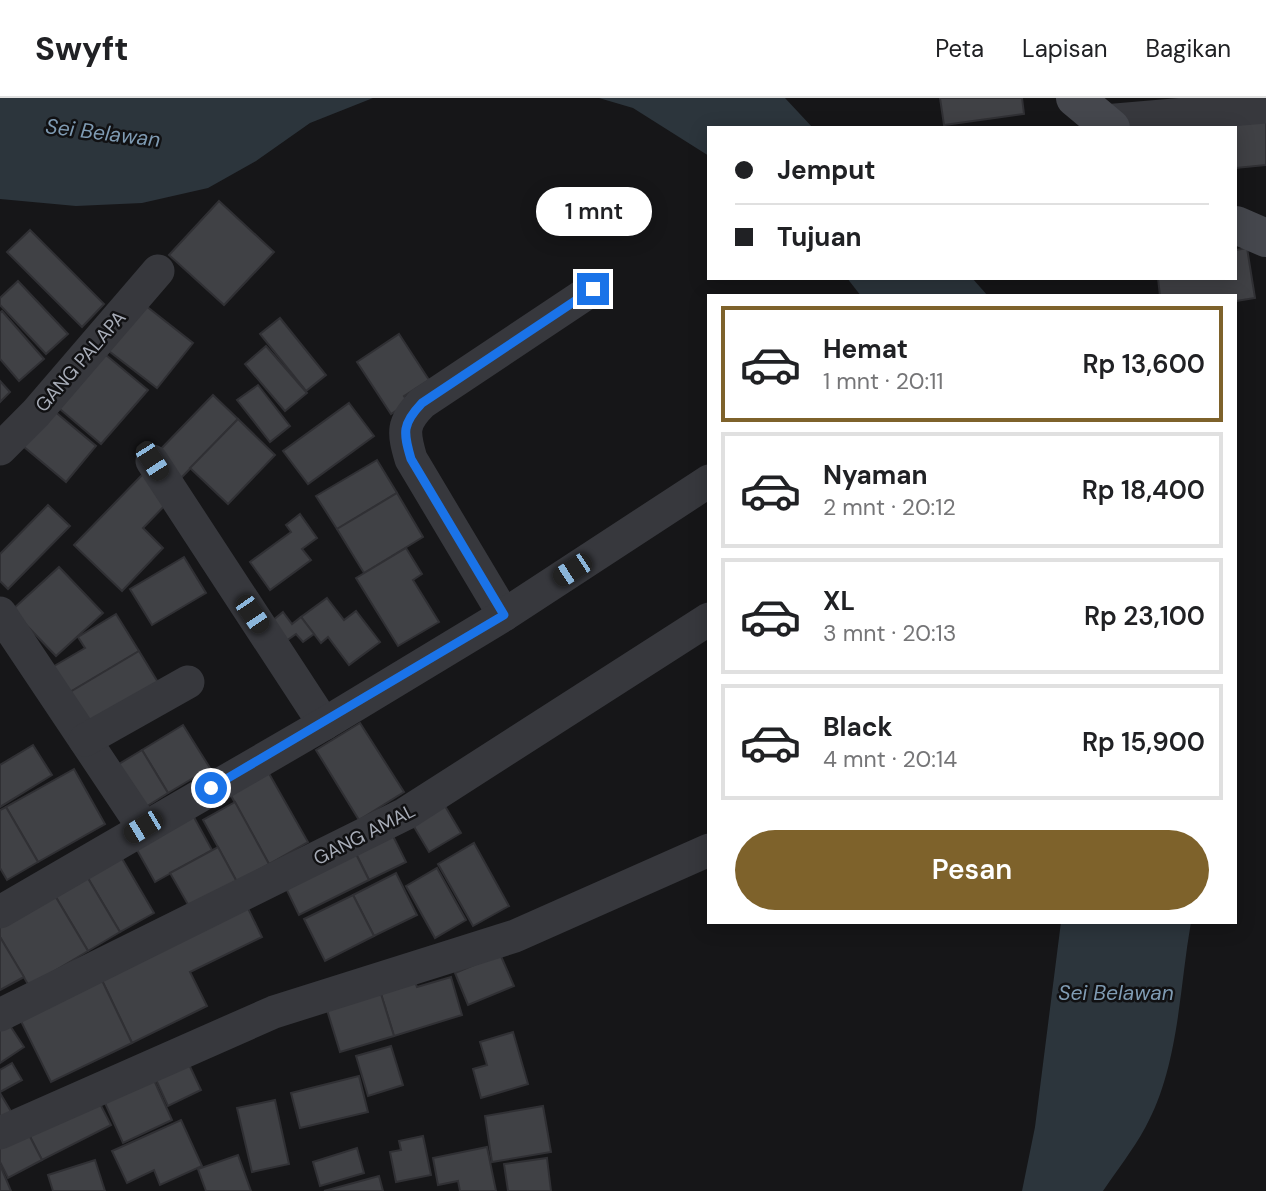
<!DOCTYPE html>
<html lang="id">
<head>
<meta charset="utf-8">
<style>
	:root { --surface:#fff; --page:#f2f2f2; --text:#202124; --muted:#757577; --line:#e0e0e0; --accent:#7e622b }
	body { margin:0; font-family:"DM Sans",sans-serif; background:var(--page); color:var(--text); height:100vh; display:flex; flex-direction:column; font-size:26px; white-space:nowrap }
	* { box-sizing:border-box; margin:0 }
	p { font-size:23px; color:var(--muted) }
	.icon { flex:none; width:38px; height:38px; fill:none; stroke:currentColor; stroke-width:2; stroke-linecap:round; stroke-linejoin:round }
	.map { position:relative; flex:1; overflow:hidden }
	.side { position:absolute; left:707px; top:196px; width:530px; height:630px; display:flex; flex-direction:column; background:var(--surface); border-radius:0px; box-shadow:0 4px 18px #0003 }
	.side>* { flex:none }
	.hud { position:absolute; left:707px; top:28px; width:530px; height:154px; border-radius:0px; box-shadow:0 4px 18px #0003; display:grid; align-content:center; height:154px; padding:0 28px; background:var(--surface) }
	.end { position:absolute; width:32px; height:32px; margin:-16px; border:9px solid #1a73e8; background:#fff; box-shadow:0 0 0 4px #fff }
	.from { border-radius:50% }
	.bubble { position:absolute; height:49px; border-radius:24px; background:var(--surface); box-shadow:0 4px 18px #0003; font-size:23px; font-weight:600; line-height:49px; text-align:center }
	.car { position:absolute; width:21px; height:42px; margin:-21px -10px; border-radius:9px; box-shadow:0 0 5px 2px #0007; background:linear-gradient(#222 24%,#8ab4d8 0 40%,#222 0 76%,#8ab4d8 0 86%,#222 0) }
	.hud b { display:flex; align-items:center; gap:24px; height:66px; font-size:26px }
	.hud b+b { border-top:2px solid var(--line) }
	.hud i { width:18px; height:18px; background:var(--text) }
	ul { padding:12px 0 0; list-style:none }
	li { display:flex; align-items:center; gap:21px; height:116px; margin:0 14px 10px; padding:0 14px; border:4px solid var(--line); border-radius:0px }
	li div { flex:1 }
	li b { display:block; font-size:26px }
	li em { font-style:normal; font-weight:600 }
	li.active { border-color:var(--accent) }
	li>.icon { width:63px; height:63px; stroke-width:1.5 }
	.primary-button { display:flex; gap:14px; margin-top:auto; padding:14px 28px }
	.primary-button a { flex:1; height:80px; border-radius:42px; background:var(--accent); color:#fff; font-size:28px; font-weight:600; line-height:80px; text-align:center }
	header { display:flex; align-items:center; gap:42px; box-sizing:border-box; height:98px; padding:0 35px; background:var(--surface); border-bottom:2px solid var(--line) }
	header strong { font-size:33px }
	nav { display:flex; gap:38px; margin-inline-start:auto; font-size:24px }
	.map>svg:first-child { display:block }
	.water { fill:#2c353c }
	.building { fill:#404145; stroke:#303034; stroke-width:2 }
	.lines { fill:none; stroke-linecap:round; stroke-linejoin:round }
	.street { stroke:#37383d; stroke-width:33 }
	.secondary { stroke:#45474d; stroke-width:38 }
	.route { stroke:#1a73e8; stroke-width:9 }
	.labels { text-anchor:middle; stroke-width:5; stroke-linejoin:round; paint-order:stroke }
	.street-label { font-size:19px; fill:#a8adb8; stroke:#111113 }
	.water-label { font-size:21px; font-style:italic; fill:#7f9bb3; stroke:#111113 }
</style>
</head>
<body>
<header>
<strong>Swyft</strong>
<nav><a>Peta</a><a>Lapisan</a><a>Bagikan</a></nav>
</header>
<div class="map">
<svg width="1266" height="1093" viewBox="0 0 1266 1093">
	<rect width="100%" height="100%" fill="#161618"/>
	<!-- water -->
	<g class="water">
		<polygon points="0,0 373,0 310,25 256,63 208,90 142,105 76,108 0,101"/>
		<polygon points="599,0 785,0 813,30 709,30 709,58 633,10"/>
		<polygon points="847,180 972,180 988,198 861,198"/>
		<path d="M1061,824H1191C1179,892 1179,969 1145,1030C1133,1052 1117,1072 1103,1093H1022L1035,1029Z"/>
	</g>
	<!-- building -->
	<g class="building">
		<polygon points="940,0 1022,0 1024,16 944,27"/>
		<polygon points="1266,21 1266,67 1236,70 1236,30 1195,30"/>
		<polygon points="219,103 274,154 224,207 169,157"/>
		<polygon points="30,132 104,206 82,229 7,154"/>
		<polygon points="1247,150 1255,200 1236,203 1236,198 1160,198 1158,180 1236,180 1236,152"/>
		<polygon points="18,183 68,236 46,256 0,207 0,200"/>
		<polygon points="141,204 193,245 157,290 105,250"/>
		<polygon points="2,213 44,261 19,283 0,261 0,215"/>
		<polygon points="280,220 326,277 306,293 260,236"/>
		<polygon points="399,236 429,282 404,298 408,305 391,316 357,264"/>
		<polygon points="266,248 307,295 285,313 245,266"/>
		<polygon points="100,252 148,292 101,346 54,306"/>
		<polygon points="0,283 10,294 0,304"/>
		<polygon points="258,287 290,328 270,344 237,302"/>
		<polygon points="213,297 238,321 181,380 156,356"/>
		<polygon points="349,305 374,338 308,386 283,353"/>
		<polygon points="53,312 96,348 66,384 23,348"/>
		<polygon points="238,321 275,357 228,406 190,370"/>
		<polygon points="377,362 397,395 337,431 316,398"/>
		<polygon points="145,374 172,400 143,430 163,450 122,493 74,447"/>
		<polygon points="397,395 423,439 364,475 337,431"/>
		<polygon points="48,407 70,428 8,491 0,483 0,456"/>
		<polygon points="300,416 317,440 302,451 311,462 270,492 250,464 291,434 286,427"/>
		<polygon points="406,450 422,476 413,482 439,524 398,548 356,480"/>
		<polygon points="184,459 206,495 152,527 130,491"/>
		<polygon points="59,469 103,515 56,558 12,512"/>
		<polygon points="327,500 344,522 356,513 380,544 349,567 328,539 321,545 301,519"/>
		<polygon points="283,514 292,526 301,519 314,536 303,544 296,536 286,543 272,523"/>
		<polygon points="116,516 139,553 65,597 49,571 85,550 78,539"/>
		<polygon points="139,553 159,586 85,630 65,597"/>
		<polygon points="360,625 404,694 359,722 316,652"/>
		<polygon points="183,627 210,670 168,695 142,652"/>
		<polygon points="33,647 52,677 0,709 0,667"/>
		<polygon points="142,652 168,695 136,715 109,672"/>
		<polygon points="74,671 105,726 38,764 6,709"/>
		<polygon points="267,672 308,744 269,766 229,694"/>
		<polygon points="439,698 461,735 429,754 407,717"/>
		<polygon points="235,704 269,766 237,784 203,722"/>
		<polygon points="6,709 38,764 7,782 0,770 0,712"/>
		<polygon points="190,712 212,752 155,784 136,750"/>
		<polygon points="388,728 406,764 369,782 351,746"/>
		<polygon points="474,745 509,808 473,828 438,766"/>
		<polygon points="351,746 369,782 299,817 281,780"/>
		<polygon points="218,749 237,784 190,810 170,775"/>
		<polygon points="117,752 154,815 120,834 83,772"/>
		<polygon points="437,770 466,822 435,840 406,788"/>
		<polygon points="83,772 120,834 88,853 51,791"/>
		<polygon points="396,775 417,817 374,838 353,797"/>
		<polygon points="51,791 88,853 29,888 0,839 0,821"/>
		<polygon points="353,797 374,838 325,863 304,821"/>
		<polygon points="243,800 262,839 190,874 207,908 132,945 97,872"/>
		<polygon points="0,839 24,879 0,892"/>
		<polygon points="500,856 514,888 468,907 455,875"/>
		<polygon points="97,872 132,945 51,984 15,911"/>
		<polygon points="411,873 417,889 451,879 462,917 394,938 377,883"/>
		<polygon points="377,883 394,938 340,954 323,899"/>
		<polygon points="5,920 24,949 0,965 0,923"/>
		<polygon points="513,934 528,986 481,1000 473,971 487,967 480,944"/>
		<polygon points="391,948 403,987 368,998 356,958"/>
		<polygon points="185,958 201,992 168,1008 152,973"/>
		<polygon points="12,965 22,982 0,994 0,972"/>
		<polygon points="149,971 172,1022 123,1045 100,994"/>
		<polygon points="359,978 368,1014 300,1030 291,995"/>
		<polygon points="94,994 111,1027 42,1062 25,1029"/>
		<polygon points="0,995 15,1020 0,1028"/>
		<polygon points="275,1002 289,1066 252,1074 237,1010"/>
		<polygon points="543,1008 551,1054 492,1064 485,1018"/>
		<polygon points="181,1022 202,1068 160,1087 154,1072 127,1085 112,1053"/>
		<polygon points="25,1029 42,1062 8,1080 0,1064 0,1042"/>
		<polygon points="423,1038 431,1077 396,1084 390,1054 401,1052 399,1043"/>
		<polygon points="487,1049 496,1093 460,1093 458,1083 438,1087 433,1060"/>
		<polygon points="357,1050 364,1075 320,1088 313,1064"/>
		<polygon points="238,1057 251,1093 206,1093 198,1071"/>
		<polygon points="547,1060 551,1093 508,1093 504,1066"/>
		<polygon points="95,1062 105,1093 53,1093 48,1077"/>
		<polygon points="0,1067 11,1093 0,1093"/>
		<polygon points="379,1078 383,1093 324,1093"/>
	</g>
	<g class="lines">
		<!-- street -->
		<g class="street">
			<polyline points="1104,23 1266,9"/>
			<polyline points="0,351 36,315 158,173"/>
			<polyline points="152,363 324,626"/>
			<polyline points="0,515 143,729"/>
			<path d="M504,517L411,361C403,334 402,325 422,305L593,191"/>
			<polyline points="85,642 188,584"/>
			<polyline points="0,814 324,626 504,517 709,383"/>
			<polyline points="0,917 405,716 709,521"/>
			<polyline points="0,1035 274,914 515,838 709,752"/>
		</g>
		<!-- secondary -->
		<g class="secondary">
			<polyline points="1075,0 1111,30"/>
			<polyline points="1236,127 1266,140"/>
		</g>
	</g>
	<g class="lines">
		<!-- route -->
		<path class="route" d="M211,690L504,517L411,361C403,334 402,326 422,305L593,191"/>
	</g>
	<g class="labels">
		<!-- street labels -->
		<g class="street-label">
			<text transform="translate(80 263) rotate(-49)" y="7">GANG PALAPA</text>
			<text transform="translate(364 736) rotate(-27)" y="7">GANG AMAL</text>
		</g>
		<!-- water labels -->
		<g class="water-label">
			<text transform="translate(103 35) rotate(7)" y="7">Sei Belawan</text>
			<text x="1116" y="902">Sei Belawan</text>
		</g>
	</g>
</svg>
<i class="end from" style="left:211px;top:690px"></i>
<i class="end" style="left:593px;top:191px"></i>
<div class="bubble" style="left:536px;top:89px;width:116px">1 mnt</div>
<i class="car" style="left:152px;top:363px;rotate:147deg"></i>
<i class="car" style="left:572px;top:472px;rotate:237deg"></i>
<i class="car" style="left:252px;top:516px;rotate:146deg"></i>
<i class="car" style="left:143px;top:729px;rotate:239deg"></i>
<div class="hud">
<b><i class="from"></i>Jemput</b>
<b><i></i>Tujuan</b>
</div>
<section class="side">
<ul>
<li class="active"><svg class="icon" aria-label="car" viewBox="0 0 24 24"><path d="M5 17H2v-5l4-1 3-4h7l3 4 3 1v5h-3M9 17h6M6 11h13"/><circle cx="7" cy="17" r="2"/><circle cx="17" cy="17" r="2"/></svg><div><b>Hemat</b><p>1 mnt · 20:11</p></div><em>Rp 13,600</em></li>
<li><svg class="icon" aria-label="car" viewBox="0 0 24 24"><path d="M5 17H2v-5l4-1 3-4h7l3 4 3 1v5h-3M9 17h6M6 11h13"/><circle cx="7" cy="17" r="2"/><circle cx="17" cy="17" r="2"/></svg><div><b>Nyaman</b><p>2 mnt · 20:12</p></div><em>Rp 18,400</em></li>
<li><svg class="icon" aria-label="car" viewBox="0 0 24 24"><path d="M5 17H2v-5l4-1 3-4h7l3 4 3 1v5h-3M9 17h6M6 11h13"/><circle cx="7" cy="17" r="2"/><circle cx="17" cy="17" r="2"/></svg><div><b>XL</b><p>3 mnt · 20:13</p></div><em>Rp 23,100</em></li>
<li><svg class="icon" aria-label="car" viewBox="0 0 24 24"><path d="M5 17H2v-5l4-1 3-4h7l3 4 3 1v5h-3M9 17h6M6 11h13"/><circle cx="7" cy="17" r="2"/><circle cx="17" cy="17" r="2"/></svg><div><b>Black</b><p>4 mnt · 20:14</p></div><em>Rp 15,900</em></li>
</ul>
<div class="primary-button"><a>Pesan</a></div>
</section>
</div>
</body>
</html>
